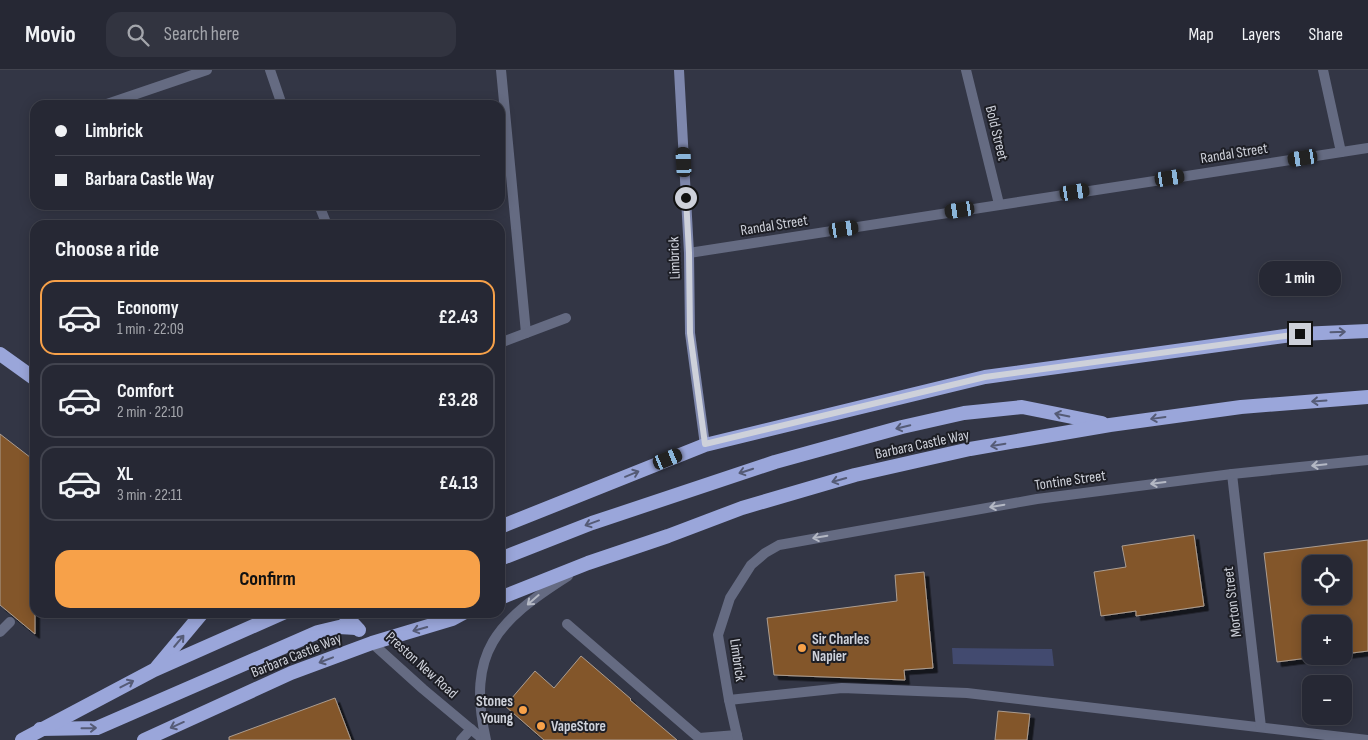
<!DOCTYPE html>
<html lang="en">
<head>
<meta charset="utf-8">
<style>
	:root { --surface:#262834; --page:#323440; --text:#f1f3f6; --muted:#a4a6ac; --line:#42444f; --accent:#f7a149 }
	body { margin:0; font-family:"Sofia Sans Condensed",sans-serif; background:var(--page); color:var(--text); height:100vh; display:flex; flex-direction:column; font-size:19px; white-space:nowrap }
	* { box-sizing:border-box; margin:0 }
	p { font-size:16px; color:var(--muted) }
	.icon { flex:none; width:28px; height:28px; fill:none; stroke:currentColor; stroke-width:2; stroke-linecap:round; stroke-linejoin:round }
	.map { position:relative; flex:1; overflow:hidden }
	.panel { position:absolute; left:30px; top:150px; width:475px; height:398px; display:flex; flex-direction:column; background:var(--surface); border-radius:15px; box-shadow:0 2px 12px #0003,0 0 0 1px var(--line) }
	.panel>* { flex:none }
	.banner { position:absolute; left:30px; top:30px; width:475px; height:110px; border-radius:15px; box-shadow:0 2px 12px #0003,0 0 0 1px var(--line); display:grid; align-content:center; height:110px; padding:0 25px; background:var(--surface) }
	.buttons { position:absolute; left:1302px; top:485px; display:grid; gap:10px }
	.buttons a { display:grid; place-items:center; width:50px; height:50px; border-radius:10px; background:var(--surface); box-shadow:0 2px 12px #0003,0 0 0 1px var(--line); font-size:25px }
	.end { position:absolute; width:22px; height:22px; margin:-11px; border:6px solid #ced1da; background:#111; box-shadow:0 0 0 2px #111 }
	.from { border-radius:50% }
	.bubble { position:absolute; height:35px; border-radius:15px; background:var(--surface); box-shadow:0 2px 12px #0003,0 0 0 1px var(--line); font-size:16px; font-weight:700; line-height:35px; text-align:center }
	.car { position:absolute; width:15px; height:30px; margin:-15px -8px; border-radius:6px; box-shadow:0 0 4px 1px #0007; background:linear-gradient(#222 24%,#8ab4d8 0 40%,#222 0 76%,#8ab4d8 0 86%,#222 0) }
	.banner b { display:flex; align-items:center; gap:18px; height:48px; font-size:19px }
	.banner b+b { border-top:1px solid var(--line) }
	.banner i { width:12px; height:12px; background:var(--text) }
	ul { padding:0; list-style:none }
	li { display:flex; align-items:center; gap:15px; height:75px; margin:0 10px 8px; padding:0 15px; border:2px solid var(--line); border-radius:15px }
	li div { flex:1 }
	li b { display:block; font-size:19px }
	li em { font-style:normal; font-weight:700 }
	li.selected { border-color:var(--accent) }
	li>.icon { width:45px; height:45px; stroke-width:1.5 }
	h2 { padding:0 25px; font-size:22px; line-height:60px }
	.primary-button { display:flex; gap:10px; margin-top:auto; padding:10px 25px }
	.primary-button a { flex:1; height:58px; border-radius:15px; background:var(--accent); color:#111; font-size:20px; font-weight:700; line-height:58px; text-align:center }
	header { display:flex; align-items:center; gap:30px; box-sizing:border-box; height:70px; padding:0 25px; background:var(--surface); border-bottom:1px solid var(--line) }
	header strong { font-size:24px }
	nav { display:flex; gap:28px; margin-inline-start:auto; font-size:18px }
	.search { width:350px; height:45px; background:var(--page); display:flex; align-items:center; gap:12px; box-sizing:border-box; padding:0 18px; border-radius:15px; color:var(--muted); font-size:19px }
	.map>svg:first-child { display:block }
	.green { fill:#424a6f }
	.building { fill:#83562a; stroke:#ac9d90; fill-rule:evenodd; filter:url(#shadow) }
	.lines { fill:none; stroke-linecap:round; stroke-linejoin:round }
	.service { stroke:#656b82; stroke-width:10 }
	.minor { stroke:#656b82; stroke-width:10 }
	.secondary { stroke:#7e87ac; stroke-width:10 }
	.trunk { stroke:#9aa6da; stroke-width:14 }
	.oneway { stroke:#555b76 }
	.oneway2 { stroke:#b4b8c4 }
	.route { stroke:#ced1da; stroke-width:6 }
	.poi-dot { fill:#f7a149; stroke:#1d1e25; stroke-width:2 }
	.labels { text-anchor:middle; stroke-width:4; stroke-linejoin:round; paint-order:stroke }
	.street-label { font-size:15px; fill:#ced1da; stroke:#1d1e25 }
	.poi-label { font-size:15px; font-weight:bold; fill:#ced1da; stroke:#1d1e25; text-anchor:start }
</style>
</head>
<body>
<header>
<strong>Movio</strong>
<div class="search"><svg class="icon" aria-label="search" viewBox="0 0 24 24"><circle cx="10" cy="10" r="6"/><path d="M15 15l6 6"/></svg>Search here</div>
<nav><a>Map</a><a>Layers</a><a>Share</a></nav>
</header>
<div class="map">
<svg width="1368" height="670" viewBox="0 0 1368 670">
	<defs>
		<filter id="shadow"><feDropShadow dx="4.5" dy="4.5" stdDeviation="0" flood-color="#0009"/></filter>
	</defs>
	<rect width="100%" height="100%" fill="#333645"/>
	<!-- green -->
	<polygon class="green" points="952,578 1052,579 1054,596 953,594"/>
	<!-- building -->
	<g class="building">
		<polygon points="0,364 35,391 35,564 0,535"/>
		<polygon points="1194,465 1204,536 1136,546 1136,541 1101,546 1094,502 1126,497 1122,476"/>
		<path d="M1368,470V581L1344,584V554H1311V586H1323L1277,592L1264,483ZM1311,494H1344V526H1311Z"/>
		<polygon points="924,502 933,598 904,600 905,610 774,605 767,548 897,531 895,505"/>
		<polygon points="581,586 631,629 630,630 677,670 544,670 505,636 535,601 554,618"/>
		<polygon points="335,628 351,670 229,670 229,667"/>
		<polygon points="998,641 1030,644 1027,670 995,670"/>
	</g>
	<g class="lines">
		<!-- service -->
		<g class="service">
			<polyline points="501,0 526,263"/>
			<polyline points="1323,0 1341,82"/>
			<polyline points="567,554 699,668 737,665"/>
			<polyline points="729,630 842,618 967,623 1368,670"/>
			<polyline points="461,670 471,659"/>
		</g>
		<!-- minor -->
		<g class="minor">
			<polyline points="270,0 282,35"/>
			<polyline points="966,0 999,134"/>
			<polyline points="104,35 207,0"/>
			<polyline points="319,135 327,155"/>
			<polyline points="689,183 1368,78"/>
			<polyline points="500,273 566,248"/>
			<polyline points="1232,404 1261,657"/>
			<polyline points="0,562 10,552"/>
			<polyline points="372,573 423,619 484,670"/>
			<path d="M486,670C466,582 497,551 568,506"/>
			<polyline points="738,670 729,630 718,565 730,528 751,495 765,483 779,475 1037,429 1232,404 1368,390"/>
		</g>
		<!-- secondary -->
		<polyline class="secondary" points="679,0 689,183 690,263 705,375"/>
		<!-- trunk -->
		<g class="trunk">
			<polyline points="0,284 35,309"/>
			<polyline points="500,457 705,375 985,307 1299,264 1368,261"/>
			<polyline points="500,489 592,453 775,392 902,357 964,343 1022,337 1102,353"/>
			<polyline points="500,528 588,493 668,466 742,438 855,405 970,379 1110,355 1241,337 1368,327"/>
			<polyline points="342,542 359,560"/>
			<polyline points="157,597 203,542"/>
			<polyline points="40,659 97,658 318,562 339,557 356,558"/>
			<polyline points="22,670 154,600 285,542"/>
			<polyline points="144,670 291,603 372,573 452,549 465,542"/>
		</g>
	</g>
	<!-- one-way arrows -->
	<defs><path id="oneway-shaft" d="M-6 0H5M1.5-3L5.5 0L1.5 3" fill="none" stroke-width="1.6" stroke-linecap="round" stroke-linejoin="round" transform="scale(1.25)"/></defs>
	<g class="oneway">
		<use href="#oneway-shaft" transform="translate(1338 262) rotate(-2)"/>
		<use href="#oneway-shaft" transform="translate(1319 331) rotate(176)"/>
		<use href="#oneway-shaft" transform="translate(1062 345) rotate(-168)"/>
		<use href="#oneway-shaft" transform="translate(1158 348) rotate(172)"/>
		<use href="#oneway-shaft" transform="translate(903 357) rotate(166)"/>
		<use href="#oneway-shaft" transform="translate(998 375) rotate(170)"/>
		<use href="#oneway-shaft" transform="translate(746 401) rotate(162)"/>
		<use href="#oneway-shaft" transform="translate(632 404) rotate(-22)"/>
		<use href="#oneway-shaft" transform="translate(839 410) rotate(164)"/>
		<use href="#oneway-shaft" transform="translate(592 453) rotate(160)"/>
		<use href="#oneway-shaft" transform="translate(420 559) rotate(164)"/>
		<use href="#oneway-shaft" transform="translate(179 571) rotate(-50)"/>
		<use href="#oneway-shaft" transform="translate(326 590) rotate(159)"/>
		<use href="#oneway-shaft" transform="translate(127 614) rotate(-27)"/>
		<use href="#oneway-shaft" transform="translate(177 655) rotate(156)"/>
		<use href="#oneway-shaft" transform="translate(89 658) rotate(-1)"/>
	</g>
	<g class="oneway2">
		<use href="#oneway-shaft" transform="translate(1319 395) rotate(174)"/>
		<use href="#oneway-shaft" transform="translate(1158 413) rotate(173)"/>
		<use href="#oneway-shaft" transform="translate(997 436) rotate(170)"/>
		<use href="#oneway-shaft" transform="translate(820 467) rotate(170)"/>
		<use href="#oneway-shaft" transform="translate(533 530) rotate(139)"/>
	</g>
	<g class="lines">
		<!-- route -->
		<polyline class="route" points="686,128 689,183 690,263 705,374 985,307 1300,264"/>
	</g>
	<!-- markers -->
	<g class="poi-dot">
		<circle cx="802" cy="578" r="5"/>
		<circle cx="523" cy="640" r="5"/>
		<circle cx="541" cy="656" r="5"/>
	</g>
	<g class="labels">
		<!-- street labels -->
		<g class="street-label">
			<text transform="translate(997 63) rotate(76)" y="5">Bold Street</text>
			<text transform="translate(1234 83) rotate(-9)" y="5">Randal Street</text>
			<text transform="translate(774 155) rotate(-9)" y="5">Randal Street</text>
			<text transform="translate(674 188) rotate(-92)" y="5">Limbrick</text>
			<text transform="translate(922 374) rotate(-12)" y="5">Barbara Castle Way</text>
			<text transform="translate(1070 410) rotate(-8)" y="5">Tontine Street</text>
			<text transform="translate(1232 532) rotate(-97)" y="5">Morton Street</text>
			<text transform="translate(296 585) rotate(-22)" y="5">Barbara Castle Way</text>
			<text transform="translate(738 590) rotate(82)" y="5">Limbrick</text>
			<text transform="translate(422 595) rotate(42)" y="5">Preston New Road</text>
		</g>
		<!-- poi labels -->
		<g class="poi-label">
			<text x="812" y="574">Sir Charles<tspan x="812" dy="17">Napier</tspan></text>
			<text x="513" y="636" text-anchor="end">Stones<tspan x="513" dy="17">Young</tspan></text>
			<text x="551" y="661">VapeStore</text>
		</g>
	</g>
</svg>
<div class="buttons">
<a><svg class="icon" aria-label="locate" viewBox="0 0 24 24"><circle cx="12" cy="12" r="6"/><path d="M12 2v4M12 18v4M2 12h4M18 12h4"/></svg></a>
<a>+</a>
<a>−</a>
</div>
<i class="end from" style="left:686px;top:128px"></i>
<i class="end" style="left:1300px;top:264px"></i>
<div class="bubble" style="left:1259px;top:191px;width:82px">1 min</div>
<i class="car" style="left:1303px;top:88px;rotate:261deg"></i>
<i class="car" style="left:684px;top:92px;rotate:357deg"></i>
<i class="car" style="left:1170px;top:108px;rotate:81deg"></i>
<i class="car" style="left:1075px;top:122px;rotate:81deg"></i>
<i class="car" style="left:960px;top:140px;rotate:261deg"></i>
<i class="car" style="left:844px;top:159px;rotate:81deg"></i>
<i class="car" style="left:668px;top:389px;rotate:68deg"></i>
<div class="banner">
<b><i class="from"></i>Limbrick</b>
<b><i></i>Barbara Castle Way</b>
</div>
<section class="panel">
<h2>Choose a ride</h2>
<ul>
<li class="selected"><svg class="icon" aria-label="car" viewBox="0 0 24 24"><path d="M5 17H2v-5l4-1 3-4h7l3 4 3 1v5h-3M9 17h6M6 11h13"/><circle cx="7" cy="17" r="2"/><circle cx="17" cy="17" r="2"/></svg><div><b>Economy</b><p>1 min · 22:09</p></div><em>£2.43</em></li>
<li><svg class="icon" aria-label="car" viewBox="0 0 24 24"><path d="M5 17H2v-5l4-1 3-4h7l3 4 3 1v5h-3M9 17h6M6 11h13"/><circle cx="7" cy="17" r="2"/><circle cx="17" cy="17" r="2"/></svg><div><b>Comfort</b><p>2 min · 22:10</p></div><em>£3.28</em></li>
<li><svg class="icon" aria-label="car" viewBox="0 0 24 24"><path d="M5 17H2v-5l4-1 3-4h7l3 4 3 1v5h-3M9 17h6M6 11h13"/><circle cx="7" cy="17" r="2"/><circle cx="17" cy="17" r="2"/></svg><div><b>XL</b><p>3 min · 22:11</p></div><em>£4.13</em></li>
</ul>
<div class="primary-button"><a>Confirm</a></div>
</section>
</div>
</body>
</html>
